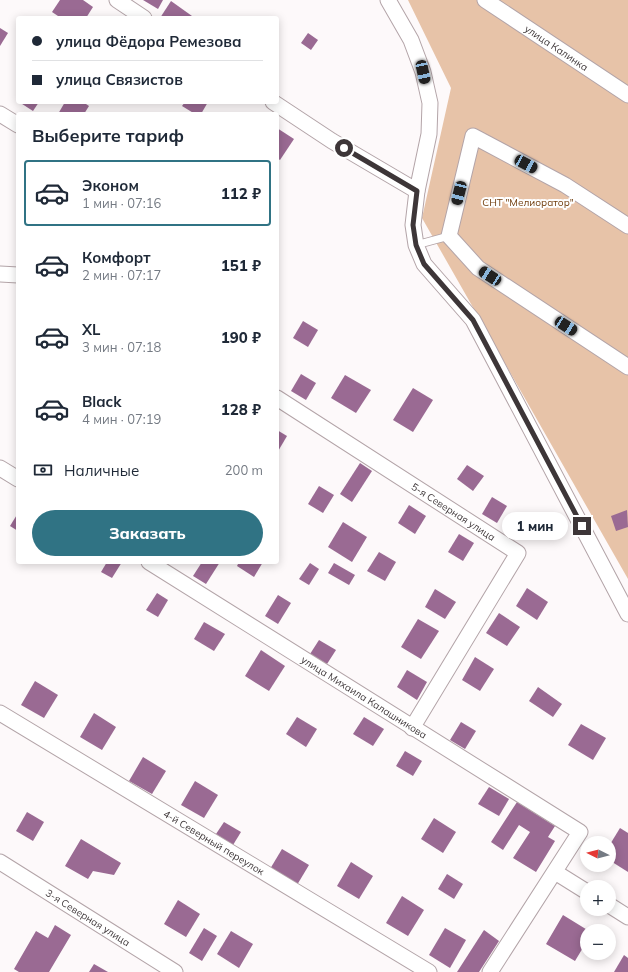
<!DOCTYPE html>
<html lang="ru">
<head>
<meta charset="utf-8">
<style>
	:root { --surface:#fff; --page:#f6f6f7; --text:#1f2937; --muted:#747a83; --line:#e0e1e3; --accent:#307384 }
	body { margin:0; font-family:Mulish,sans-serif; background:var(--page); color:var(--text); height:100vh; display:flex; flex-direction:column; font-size:15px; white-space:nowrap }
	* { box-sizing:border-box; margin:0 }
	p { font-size:13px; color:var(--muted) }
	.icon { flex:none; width:22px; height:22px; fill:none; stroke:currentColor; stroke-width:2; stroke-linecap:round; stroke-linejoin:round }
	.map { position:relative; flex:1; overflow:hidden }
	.sheet { position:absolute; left:16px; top:112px; width:263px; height:452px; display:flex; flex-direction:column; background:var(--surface); border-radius:4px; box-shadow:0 2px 10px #0003 }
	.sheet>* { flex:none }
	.top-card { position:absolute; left:16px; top:16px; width:263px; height:88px; border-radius:4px; box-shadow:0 2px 10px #0003; display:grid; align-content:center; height:88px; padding:0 16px; background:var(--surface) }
	.needle { width:26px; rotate:276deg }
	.fabs { position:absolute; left:580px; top:836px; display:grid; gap:8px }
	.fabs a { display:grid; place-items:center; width:36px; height:36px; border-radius:50%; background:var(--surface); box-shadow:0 2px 10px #0003; font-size:20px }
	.end { position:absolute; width:18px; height:18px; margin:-9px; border:5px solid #3d3638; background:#fff; box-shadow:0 0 0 2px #fff }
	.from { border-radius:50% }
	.bubble { position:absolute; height:28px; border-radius:14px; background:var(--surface); box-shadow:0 2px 10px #0003; font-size:13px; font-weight:800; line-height:28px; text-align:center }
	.car { position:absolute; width:12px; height:24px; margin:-12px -6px; border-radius:5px; box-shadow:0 0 3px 1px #0007; background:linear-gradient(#222 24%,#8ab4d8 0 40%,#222 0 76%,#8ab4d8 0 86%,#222 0) }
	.top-card b { display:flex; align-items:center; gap:14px; height:38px; font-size:15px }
	.top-card b+b { border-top:1px solid var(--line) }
	.top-card i { width:10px; height:10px; background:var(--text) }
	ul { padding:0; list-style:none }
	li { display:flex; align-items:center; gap:12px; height:66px; margin:0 8px 6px; padding:0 8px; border:2px solid transparent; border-radius:4px }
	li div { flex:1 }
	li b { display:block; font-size:15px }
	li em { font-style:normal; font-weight:800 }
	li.selected { border-color:var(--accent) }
	li>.icon { width:36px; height:36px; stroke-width:1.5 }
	h2 { padding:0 16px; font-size:18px; line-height:48px }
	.pay { display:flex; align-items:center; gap:10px; height:44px; padding:0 16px; font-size:15px }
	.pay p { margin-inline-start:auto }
	.action { display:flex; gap:8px; margin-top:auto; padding:8px 16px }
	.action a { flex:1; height:46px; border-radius:24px; background:var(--accent); color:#fff; font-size:16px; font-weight:800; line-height:46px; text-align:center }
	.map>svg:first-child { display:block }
	.green { fill:#e7c3a8 }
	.building { fill:#9a6a93 }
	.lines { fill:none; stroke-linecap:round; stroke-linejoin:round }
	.service-casing { stroke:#b3a4a8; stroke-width:9 }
	.minor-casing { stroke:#b3a4a8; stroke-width:17 }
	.service { stroke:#fff; stroke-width:7 }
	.minor { stroke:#fff; stroke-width:15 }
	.route { stroke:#3d3638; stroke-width:5 }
	.labels { text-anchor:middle; stroke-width:4; stroke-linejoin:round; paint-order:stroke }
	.street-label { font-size:10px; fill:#3d3638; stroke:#fff }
	.park-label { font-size:10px; fill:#723f0f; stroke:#fff }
</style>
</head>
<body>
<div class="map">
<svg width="628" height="972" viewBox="0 0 628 972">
	<rect width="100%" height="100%" fill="#fdf9fa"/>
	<!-- green -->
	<polygon class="green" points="408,0 628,0 628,579 422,218 451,88"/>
	<!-- building -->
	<g class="building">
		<polygon points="60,0 83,0 93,7 86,18 61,18 52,12"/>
		<polygon points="143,0 163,0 158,9"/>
		<polygon points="171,1 192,16 191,18 160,18"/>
		<polygon points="0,28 8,33 0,46"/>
		<polygon points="308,33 318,40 311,50 301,43"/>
		<polygon points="19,102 39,102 33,111"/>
		<polygon points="65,102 83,102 89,106 84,114 58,114"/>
		<polygon points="185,102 208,102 201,114 195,114 182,106"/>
		<polygon points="277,128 294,139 280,160 277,158"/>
		<polygon points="303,321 318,330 308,347 293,338"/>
		<polygon points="301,374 316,383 306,400 291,391"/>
		<polygon points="345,375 371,390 356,413 331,398"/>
		<polygon points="413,388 433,400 413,432 393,420"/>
		<polygon points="277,430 287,436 277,453"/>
		<polygon points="360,463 372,471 352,502 340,494"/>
		<polygon points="467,465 484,476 473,491 457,479"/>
		<polygon points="319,486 334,495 323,513 308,504"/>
		<polygon points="492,497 507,506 497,523 482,514"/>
		<polygon points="409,505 426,516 415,534 398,523"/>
		<polygon points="627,510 628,527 616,531 611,516"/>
		<polygon points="18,513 18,531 10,526"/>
		<polygon points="343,522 367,537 352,562 328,547"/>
		<polygon points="459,534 474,543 463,561 448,552"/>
		<polygon points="379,552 396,562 385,581 367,571"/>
		<polygon points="107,562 122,562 112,578 101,572"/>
		<polygon points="202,562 220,562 206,584 193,576"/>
		<polygon points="239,562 263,562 254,577 237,566"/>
		<polygon points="310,563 319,569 309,585 299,579"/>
		<polygon points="334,563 355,575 349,585 328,573"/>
		<polygon points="527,588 548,602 537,620 516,606"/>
		<polygon points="435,589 456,602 445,619 425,607"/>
		<polygon points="157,593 168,600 158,617 146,610"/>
		<polygon points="278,595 291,603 278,624 265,616"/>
		<polygon points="499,613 520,627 507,646 486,633"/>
		<polygon points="418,619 439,631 421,659 401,647"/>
		<polygon points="204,622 225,634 214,651 194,639"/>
		<polygon points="319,640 336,650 327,664 310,654"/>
		<polygon points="261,650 285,666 269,691 245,676"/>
		<polygon points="475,657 494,669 480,691 462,680"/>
		<polygon points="407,670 427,682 417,700 397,687"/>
		<polygon points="35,681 58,695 44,718 21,705"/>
		<polygon points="538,687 562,704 553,717 529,701"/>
		<polygon points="94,713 116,727 102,750 80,737"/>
		<polygon points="297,717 317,729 306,747 286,734"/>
		<polygon points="364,717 384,729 373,746 353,734"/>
		<polygon points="461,722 476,731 465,749 450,740"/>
		<polygon points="581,724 606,738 593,760 568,745"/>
		<polygon points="405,751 422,761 413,776 396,766"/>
		<polygon points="143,757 166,771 152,794 129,781"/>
		<polygon points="195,781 218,795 204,818 181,805"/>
		<polygon points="489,787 509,799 499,816 478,804"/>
		<polygon points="517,802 555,826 548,837 555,841 536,872 513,858 530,832 519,825 503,850 491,842"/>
		<polygon points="27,812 44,822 33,841 16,831"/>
		<polygon points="434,818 456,832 443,853 421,839"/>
		<polygon points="224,822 241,832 233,845 216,834"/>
		<polygon points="620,828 628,833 628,872 609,860 609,846"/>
		<polygon points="81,839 121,863 114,875 93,871 88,879 65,866"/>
		<polygon points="282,849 309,865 297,885 270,869"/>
		<polygon points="351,862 373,876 359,899 337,886"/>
		<polygon points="447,874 463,884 454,899 438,889"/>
		<polygon points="402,896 424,910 408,936 386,923"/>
		<polygon points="178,900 200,914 186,937 164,924"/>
		<polygon points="563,915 589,931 587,931 587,941 575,961 546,944"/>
		<polygon points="55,925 71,935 49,972 19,972 14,969 36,931 48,938"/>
		<polygon points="204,928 217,936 202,961 189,953"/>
		<polygon points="445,928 466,940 450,968 429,955"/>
		<polygon points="484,930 499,941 479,972 457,972"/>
		<polygon points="231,931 253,944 239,968 217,954"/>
		<polygon points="624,955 628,958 628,972 614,972"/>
		<polygon points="94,964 108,972 89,972"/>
	</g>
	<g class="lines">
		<!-- service casing -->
		<g class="service-casing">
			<polyline id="service" points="416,245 449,236"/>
		</g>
		<!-- minor casing -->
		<g class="minor-casing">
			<g id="minor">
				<polyline points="117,0 144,18"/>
				<polyline points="388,0 411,40 423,72 430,103 429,134 417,191 413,225 416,245 424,264 473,320 628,614"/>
				<path id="s1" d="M485,0L628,95"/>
				<polyline points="273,102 332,141 417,191"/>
				<polyline points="0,114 18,125"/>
				<polyline points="628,226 565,185 473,136 449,236 478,268 628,367"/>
				<polyline points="0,274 18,275"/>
				<path id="s2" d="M277,398L518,553L412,728"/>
				<polyline points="0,468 18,479"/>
				<path id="s3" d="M149,562L580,832L490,972"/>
				<path id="s4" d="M0,713L429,972"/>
				<path id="s5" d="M0,862L175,972"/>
				<polyline points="555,872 587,892"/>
				<polyline points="609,905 628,917"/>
			</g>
		</g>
		<!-- service -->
		<use href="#service" class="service"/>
		<!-- minor -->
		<use href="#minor" class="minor"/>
	</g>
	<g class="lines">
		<!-- route -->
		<polyline class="route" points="344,148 417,191 413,225 416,245 424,264 473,320 582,526"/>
	</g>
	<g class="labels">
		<!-- street labels -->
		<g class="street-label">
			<text dy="4" stroke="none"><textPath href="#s1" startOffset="86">улица Калинка</textPath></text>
			<text dy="4" stroke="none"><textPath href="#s2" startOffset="210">5-я Северная улица</textPath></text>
			<text dy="4" stroke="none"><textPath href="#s3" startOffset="254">улица Михаила Калашникова</textPath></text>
			<text dy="4" stroke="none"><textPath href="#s4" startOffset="250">4-й Северный переулок</textPath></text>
			<text dy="4" stroke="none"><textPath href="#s5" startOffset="104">3-я Северная улица</textPath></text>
		</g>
		<!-- park labels -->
		<g class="park-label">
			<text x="528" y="206">СНТ "Мелиоратор"</text>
		</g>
	</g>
</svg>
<div class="fabs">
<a><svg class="needle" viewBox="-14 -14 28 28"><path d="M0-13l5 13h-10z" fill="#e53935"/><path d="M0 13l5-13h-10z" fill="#747a83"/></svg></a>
<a>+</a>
<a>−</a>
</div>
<i class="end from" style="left:344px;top:148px"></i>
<i class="end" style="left:582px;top:526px"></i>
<div class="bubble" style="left:502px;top:512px;width:66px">1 мин</div>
<i class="car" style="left:423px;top:72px;rotate:168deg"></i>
<i class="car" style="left:526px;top:164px;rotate:118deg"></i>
<i class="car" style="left:459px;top:193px;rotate:194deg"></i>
<i class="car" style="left:490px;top:276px;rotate:303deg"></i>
<i class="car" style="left:566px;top:326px;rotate:123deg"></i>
<div class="top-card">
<b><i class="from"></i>улица Фёдора Ремезова</b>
<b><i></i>улица Связистов</b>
</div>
<section class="sheet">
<h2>Выберите тариф</h2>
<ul>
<li class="selected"><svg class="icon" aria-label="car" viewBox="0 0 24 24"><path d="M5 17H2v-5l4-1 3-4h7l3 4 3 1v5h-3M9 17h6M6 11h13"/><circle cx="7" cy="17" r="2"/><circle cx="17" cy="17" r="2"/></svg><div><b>Эконом</b><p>1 мин · 07:16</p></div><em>112 ₽</em></li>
<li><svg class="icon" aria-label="car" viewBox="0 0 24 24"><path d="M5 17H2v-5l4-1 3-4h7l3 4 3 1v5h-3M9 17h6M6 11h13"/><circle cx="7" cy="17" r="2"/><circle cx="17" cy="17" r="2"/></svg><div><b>Комфорт</b><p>2 мин · 07:17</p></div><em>151 ₽</em></li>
<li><svg class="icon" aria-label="car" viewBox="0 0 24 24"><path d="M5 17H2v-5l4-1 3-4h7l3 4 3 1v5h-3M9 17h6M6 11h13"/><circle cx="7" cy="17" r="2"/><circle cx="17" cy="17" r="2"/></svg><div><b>XL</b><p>3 мин · 07:18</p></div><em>190 ₽</em></li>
<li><svg class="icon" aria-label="car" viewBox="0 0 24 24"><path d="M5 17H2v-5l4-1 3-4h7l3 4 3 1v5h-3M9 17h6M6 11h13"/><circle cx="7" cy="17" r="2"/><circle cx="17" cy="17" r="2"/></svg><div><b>Black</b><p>4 мин · 07:19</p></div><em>128 ₽</em></li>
</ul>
<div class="pay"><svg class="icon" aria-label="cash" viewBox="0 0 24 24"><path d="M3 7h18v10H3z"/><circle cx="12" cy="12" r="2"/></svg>Наличные<p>200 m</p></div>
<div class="action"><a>Заказать</a></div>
</section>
</div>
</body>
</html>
